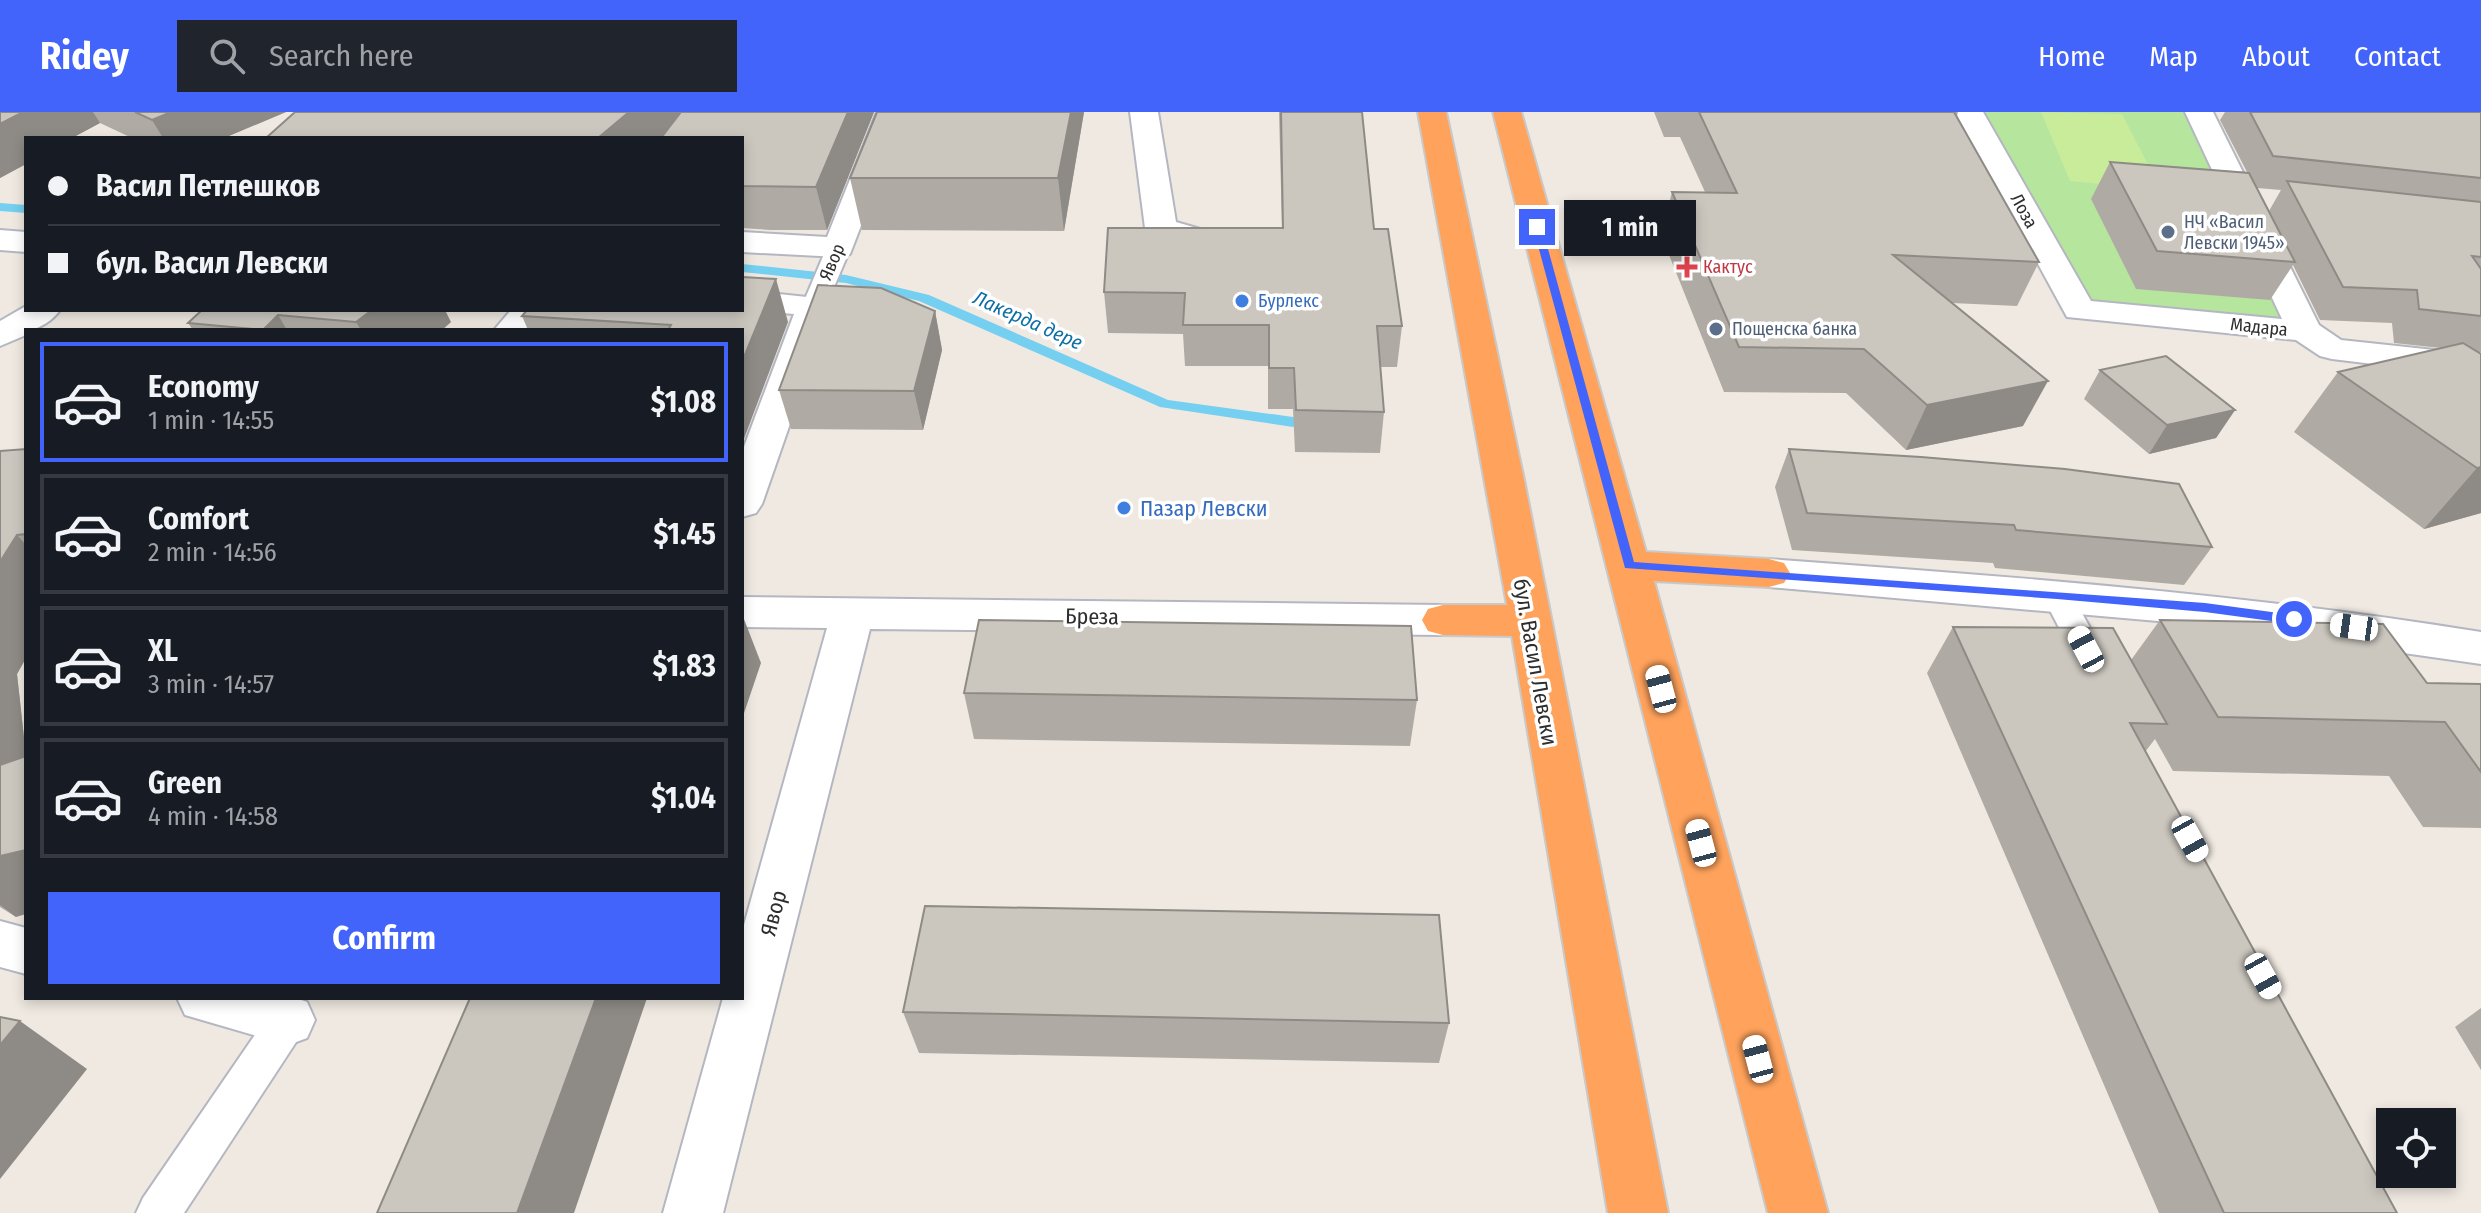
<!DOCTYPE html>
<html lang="en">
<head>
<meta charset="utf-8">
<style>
	:root { --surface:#171b24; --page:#20242c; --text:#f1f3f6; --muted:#9ea1a6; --line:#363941; --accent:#4264fb }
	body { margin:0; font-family:"Fira Sans Condensed",sans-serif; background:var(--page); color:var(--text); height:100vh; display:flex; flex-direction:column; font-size:30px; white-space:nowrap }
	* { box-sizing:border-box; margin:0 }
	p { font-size:26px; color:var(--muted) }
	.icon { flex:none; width:44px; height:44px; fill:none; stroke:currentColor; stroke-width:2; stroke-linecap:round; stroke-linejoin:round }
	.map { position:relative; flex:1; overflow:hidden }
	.drawer { position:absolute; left:24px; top:216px; width:720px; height:672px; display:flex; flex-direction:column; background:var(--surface); border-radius:0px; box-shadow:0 4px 12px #0003 }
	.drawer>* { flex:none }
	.top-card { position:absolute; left:24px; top:24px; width:720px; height:176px; border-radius:0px; box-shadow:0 4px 12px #0003; display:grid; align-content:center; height:176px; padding:0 24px; background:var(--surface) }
	.controls { position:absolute; left:2376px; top:996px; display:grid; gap:16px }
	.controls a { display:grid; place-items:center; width:80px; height:80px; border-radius:0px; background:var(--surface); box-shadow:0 4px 12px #0003; font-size:40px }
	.end { position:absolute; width:36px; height:36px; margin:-18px; border:10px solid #4264fb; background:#fff; box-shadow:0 0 0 4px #fff }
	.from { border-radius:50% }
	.bubble { position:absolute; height:56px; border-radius:0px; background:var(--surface); box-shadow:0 4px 12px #0003; font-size:26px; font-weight:700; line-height:56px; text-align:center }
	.car { position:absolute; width:24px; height:48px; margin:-24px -12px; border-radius:10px; box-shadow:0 0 6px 2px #0007; background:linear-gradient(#fff 24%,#345 0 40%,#fff 0 76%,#345 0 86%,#fff 0) }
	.top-card b { display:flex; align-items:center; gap:28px; height:76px; font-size:30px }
	.top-card b+b { border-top:2px solid var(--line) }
	.top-card i { width:20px; height:20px; background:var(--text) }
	ul { padding:14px 0 0; list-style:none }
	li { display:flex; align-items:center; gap:24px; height:120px; margin:0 16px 12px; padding:0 8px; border:4px solid var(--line); border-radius:0px }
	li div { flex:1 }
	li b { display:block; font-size:30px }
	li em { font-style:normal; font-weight:700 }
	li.selected { border-color:var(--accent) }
	li>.icon { width:72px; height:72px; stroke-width:1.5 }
	.cta { display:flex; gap:16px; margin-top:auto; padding:16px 24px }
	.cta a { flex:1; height:92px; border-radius:0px; background:var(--accent); color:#fff; font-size:32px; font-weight:700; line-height:92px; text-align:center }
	header { display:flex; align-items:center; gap:48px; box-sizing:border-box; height:112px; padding:0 40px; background:var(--accent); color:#fff }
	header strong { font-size:38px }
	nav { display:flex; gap:44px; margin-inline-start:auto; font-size:28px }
	.search { width:560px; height:72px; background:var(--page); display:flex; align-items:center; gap:20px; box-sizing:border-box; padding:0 28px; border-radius:0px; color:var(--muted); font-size:30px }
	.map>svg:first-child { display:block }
	.green { fill:#b6e59e }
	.pitch { fill:#c9ec9a }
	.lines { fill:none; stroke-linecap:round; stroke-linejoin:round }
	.stream { fill:#75cff0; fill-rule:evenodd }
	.lane-casing { stroke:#b4b7c1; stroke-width:4 }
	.street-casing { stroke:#b4b7c1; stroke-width:4 }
	.highway-casing { stroke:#c9c9c9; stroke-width:4 }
	.lane { fill:#fff; fill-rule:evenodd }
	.street { fill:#fff; fill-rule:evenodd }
	.highway { fill:#ffa35c; fill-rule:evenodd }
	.wall { fill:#afaba4; fill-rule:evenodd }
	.shaded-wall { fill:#8e8b86 }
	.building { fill:#cbc7bf; stroke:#8e8b86; stroke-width:2 }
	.route { fill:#4264fb }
	.service-dot { fill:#5c6f8a; stroke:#fff; stroke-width:3 }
	.health-dot { fill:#e0444e; stroke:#fff; stroke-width:3 }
	.shop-dot { fill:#3f7fe0; stroke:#fff; stroke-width:3 }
	.labels { text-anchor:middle; stroke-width:7; stroke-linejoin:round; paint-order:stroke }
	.far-street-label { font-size:18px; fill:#2e2e2e; stroke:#fff }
	.far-service-label { font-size:18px; fill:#4e5e75; stroke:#fff; text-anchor:start }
	.far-health-label { font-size:18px; fill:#be3a42; stroke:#fff; text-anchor:start }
	.far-shop-label { font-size:18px; fill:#366cbe; stroke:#fff; text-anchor:start }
	.far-water-label { font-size:20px; font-style:italic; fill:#0d6fa3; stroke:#fff }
	.shop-label { font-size:22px; fill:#366cbe; stroke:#fff; text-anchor:start }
	.street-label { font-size:22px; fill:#2e2e2e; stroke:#fff }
</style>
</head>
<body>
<header>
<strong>Ridey</strong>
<div class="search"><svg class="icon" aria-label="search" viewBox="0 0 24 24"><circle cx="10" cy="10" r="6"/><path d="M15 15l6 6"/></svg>Search here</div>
<nav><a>Home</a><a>Map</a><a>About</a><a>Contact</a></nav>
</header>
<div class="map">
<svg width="2481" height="1101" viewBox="0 0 2481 1101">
	<rect width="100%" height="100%" fill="#efe9e1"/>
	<!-- green -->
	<polygon class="green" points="1969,0 2198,0 2305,219 2079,198"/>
	<!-- pitch -->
	<polygon class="pitch" points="2041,0 2122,2 2161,78 2070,69"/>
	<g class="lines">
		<!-- stream -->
		<g class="stream">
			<polygon points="0,91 26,93 26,101 0,99"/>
			<polygon points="742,152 846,163 929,183 1168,288 1293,305 1301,310 1293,315 1160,295 919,189 846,171 742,160"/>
		</g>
		<!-- lane casing -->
		<g class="lane-casing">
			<g id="lane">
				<polygon points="839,128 847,130 851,135 826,194 823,199 805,199 802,194 827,135 831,130"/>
				<polygon points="2057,472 2068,475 2072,483 2111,554 2106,562 2095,566 2084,562 2079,554 2042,483 2046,475"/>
				<polygon points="288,890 302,895 308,908 302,921 184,1101 136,1101 143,1086 274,895"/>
			</g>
		</g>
		<!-- street casing -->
		<g class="street-casing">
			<g id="street">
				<polygon points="877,0 905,0 850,142 839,145 742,140 742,120 827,125"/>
				<polygon points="1130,0 1158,0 1176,110 1228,125 1233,132 1228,139 1217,142 1150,123 1145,116"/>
				<polygon points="1955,0 1983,0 2091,189 2282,207 2185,0 2213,0 2319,213 2341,228 2481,243 2481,265 2332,247 2320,244 2296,228 2067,205"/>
				<polygon points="0,118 26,120 26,140 0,138"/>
				<polygon points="742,178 826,187 831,194 762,392 756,401 742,405 742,340 794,202 742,198"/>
				<path d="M26,194V198H60C53,208 39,218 26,218V223L0,234V209Z"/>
				<polygon points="511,198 546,198 530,218 494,218"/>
				<path d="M1769,447C2007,464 2245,482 2481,520V552L2215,514L1769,475L1754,471L1748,461L1754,451Z"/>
				<polygon points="742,485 1443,493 1458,497 1464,508 1458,519 1443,523 870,517 723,1101 663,1101 723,886 742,886 742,820 827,516 742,515"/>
				<polygon points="0,809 26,816 26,862 0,855"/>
				<polygon points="177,886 296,886 307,890 315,908 307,926 288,933 185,903"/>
			</g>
		</g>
		<!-- highway casing -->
		<g class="highway-casing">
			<g id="highway">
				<polygon points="1418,0 1446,0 1524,368 1668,1101 1608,1101 1512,524 1443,523 1428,519 1422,508 1428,497 1443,493 1507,493"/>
				<polygon points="1493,0 1521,0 1646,440 1769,447 1784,451 1790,461 1784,471 1769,475 1654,469 1828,1101 1768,1101"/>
			</g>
		</g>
		<!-- lane -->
		<use href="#lane" class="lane"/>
		<!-- street -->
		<use href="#street" class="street"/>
		<!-- highway -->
		<use href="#highway" class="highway"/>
	</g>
	<!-- wall -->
	<g class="wall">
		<polygon points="0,0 286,0 224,26 132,26 100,11 72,26 26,26 26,52 0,66"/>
		<polygon points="295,0 874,0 827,118 771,118 742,116 742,26"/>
		<polygon points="1084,0 1064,119 862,118 850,66"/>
		<polygon points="1279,0 1362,0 1374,117 1402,214 1397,255 1380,255 1384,300 1380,341 1295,340 1293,297 1268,297 1268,254 1185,254 1183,222 1108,221 1104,180 1282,116"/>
		<polygon points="1654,0 1958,0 1957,4 2039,150 2017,194 1952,191 2023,314 1906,338 1846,281 1724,280 1661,123 1672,80 1705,80 1680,25 1664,25"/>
		<path d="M2225,0H2481V240H2477L2481,401L2424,417L2294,320L2338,260L2441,236L2394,231L2392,211L2320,208L2293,153L2270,188L2136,177L2091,87L2110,50L2247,60L2220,8ZM2257,76L2281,78L2269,99Z"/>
		<polygon points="202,198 451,210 442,218 193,218 188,211"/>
		<polygon points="935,199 942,238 923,318 791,317 779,278"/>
		<polygon points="522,204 788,210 742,218 528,218"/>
		<polygon points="2100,258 2235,298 2216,326 2149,342 2084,287"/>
		<polygon points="26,337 26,546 17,562 26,644 16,805 0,795 0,339"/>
		<polygon points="1789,337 2212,435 2184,473 1995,456 1993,451 1792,438 1775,375"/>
		<polygon points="2160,508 2427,571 2481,572 2481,716 2423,715 2389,664 2173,659 2155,627 2145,640 2397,1101 2159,1101 1927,561 1953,515 2131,548"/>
		<polygon points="964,581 1417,588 1410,634 974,627"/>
		<polygon points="2481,896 2481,958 2455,915"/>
		<polygon points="903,900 1449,911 1439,951 919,941"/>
	</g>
	<!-- shaded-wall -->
	<g class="shaded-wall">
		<polygon points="23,0 93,0 100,11 72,26 26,26 26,52 0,66 0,12"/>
		<polygon points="171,0 286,0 224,26 163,26 152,8"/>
		<polygon points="629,0 692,0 662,26 598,26"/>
		<polygon points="848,0 874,0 827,118 816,75"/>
		<polygon points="1071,0 1084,0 1064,119 1058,66"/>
		<polygon points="776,167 788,210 742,332 742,250"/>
		<polygon points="372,198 445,198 451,210 442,218 361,218 356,210"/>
		<polygon points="935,199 942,238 923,318 914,279"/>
		<polygon points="278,203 287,218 263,218"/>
		<polygon points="2048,269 2023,314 1906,338 1927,293"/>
		<polygon points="2235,298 2216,326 2149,342 2167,313"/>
		<polygon points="2481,355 2481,401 2424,417 2477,356"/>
		<polygon points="17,423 26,433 26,546 17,562 26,644 0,683 0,450"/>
		<polygon points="742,502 761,551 742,607"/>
		<polygon points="26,738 26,802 16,805 0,793 0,744"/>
		<polygon points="596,886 647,886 574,1101 517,1101"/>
		<polygon points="20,909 87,957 0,1067 0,933"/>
	</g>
	<!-- building -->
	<g class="building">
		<polygon points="0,0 23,0 0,12"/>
		<polygon points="135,0 171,0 152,8"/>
		<polygon points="295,0 629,0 598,26 266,26"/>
		<polygon points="681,0 848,0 816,75 742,74 742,26 661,26"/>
		<polygon points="877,0 1071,0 1058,66 850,66"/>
		<polygon points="1281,0 1362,0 1374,117 1388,117 1402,214 1377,214 1384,300 1296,298 1294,256 1269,256 1269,213 1183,213 1185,181 1104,180 1108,116 1283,116"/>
		<polygon points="1699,0 1954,0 2039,150 1893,143 2048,269 1927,293 1864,237 1739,235 1672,80 1737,81"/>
		<polygon points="2250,0 2481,0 2481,66 2273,44"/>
		<polygon points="2110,50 2249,61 2295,150 2157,139"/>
		<polygon points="2287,69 2481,90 2481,145 2472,144 2481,157 2481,204 2419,197 2417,178 2343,175"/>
		<polygon points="742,165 776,167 742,250 742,218 668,218 671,213 522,204 527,198 742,198"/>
		<polygon points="818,173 881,176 935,199 914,279 779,278"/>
		<polygon points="202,198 372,198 356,210 278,203 263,218 188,211"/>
		<polygon points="2463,231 2481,242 2481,355 2477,356 2338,260"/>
		<polygon points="2166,244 2235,298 2167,313 2100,258"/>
		<polygon points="26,337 26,422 17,423 0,450 0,339"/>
		<polygon points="1789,337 1921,345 2065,357 2179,372 2212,435 2016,418 2014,413 1807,401"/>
		<polygon points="979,508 1411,514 1417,588 964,581"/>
		<polygon points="2160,508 2383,512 2427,571 2481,572 2481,660 2445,610 2218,605"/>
		<polygon points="1953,515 2113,516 2167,612 2130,611 2397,1101 2224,1101"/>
		<polygon points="26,644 26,738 0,744 0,653"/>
		<polygon points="925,794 1439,803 1449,911 903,900"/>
		<polygon points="470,886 596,886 517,1101 377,1101"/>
		<polygon points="0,905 20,909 0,933"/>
	</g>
	<!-- route -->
	<polygon class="route" points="1537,112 1542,115 1634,450 2205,491 2294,503 2300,507 2294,512 2205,500 2057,487 1625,456 1533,115"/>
	<!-- markers -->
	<g class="service-dot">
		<circle cx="2168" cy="120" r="8"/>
		<circle cx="1716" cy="217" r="8"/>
	</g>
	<path class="health-dot" d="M1683 143h8v8h8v8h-8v8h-8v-8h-8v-8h8z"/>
	<g class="shop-dot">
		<circle cx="1242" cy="189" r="8"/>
		<circle cx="1124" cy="396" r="8"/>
	</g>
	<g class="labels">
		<!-- far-street labels -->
		<g class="far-street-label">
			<text transform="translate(2024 99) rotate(61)" y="6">Лоза</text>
			<text transform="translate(832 150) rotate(-67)" y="6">Явор</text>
			<text transform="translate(2259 215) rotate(6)" y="6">Мадара</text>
		</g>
		<!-- far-service labels -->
		<g class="far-service-label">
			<text x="2184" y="116">НЧ «Васил<tspan x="2184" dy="21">Левски 1945»</tspan></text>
			<text x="1732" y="223">Пощенска банка</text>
		</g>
		<!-- far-health labels -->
		<g class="far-health-label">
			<text x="1703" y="161">Кактус</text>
		</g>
		<!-- far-shop labels -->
		<g class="far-shop-label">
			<text x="1258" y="195">Бурлекс</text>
		</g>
		<!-- far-water labels -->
		<g class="far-water-label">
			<text transform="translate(1028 208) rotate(24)" y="7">Лакерда дере</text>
		</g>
		<!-- shop labels -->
		<g class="shop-label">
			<text x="1140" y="404">Пазар Левски</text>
		</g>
		<!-- street labels -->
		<g class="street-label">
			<text transform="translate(1092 504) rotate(1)" y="8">Бреза</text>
			<text transform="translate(1536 550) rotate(80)" y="8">бул. Васил Левски</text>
			<text transform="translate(773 801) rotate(-75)" y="8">Явор</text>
		</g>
	</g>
</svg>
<div class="controls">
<a><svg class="icon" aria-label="locate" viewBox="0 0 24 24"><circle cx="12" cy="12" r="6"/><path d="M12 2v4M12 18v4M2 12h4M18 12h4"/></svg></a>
</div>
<i class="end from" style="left:2294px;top:507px"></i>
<i class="end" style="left:1537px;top:115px"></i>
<div class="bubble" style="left:1564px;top:88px;width:132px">1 min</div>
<i class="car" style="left:2354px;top:515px;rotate:278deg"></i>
<i class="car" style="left:2086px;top:537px;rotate:332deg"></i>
<i class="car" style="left:1661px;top:577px;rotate:345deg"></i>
<i class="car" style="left:2190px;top:727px;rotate:151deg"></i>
<i class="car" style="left:1701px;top:731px;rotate:345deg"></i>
<i class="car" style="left:2263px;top:864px;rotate:151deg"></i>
<i class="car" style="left:1758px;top:947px;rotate:345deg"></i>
<div class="top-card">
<b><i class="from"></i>Васил Петлешков</b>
<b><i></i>бул. Васил Левски</b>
</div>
<section class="drawer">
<ul>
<li class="selected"><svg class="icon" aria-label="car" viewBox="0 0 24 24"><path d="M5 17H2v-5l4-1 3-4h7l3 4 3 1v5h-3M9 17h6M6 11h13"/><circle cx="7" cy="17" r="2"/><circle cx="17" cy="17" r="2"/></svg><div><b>Economy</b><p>1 min · 14:55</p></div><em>$1.08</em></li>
<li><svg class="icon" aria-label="car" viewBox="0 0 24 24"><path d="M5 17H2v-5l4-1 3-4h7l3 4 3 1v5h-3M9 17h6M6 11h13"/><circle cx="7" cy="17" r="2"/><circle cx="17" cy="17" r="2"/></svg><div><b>Comfort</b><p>2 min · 14:56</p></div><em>$1.45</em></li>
<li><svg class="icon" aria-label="car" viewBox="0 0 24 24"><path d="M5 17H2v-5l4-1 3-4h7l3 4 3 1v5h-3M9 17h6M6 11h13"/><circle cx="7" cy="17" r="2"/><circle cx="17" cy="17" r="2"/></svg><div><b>XL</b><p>3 min · 14:57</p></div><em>$1.83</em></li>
<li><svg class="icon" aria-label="car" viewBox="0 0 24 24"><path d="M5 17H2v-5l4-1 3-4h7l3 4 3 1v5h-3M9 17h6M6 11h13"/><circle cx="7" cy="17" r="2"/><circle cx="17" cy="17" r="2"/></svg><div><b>Green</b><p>4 min · 14:58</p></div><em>$1.04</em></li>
</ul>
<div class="cta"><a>Confirm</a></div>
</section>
</div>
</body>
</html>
